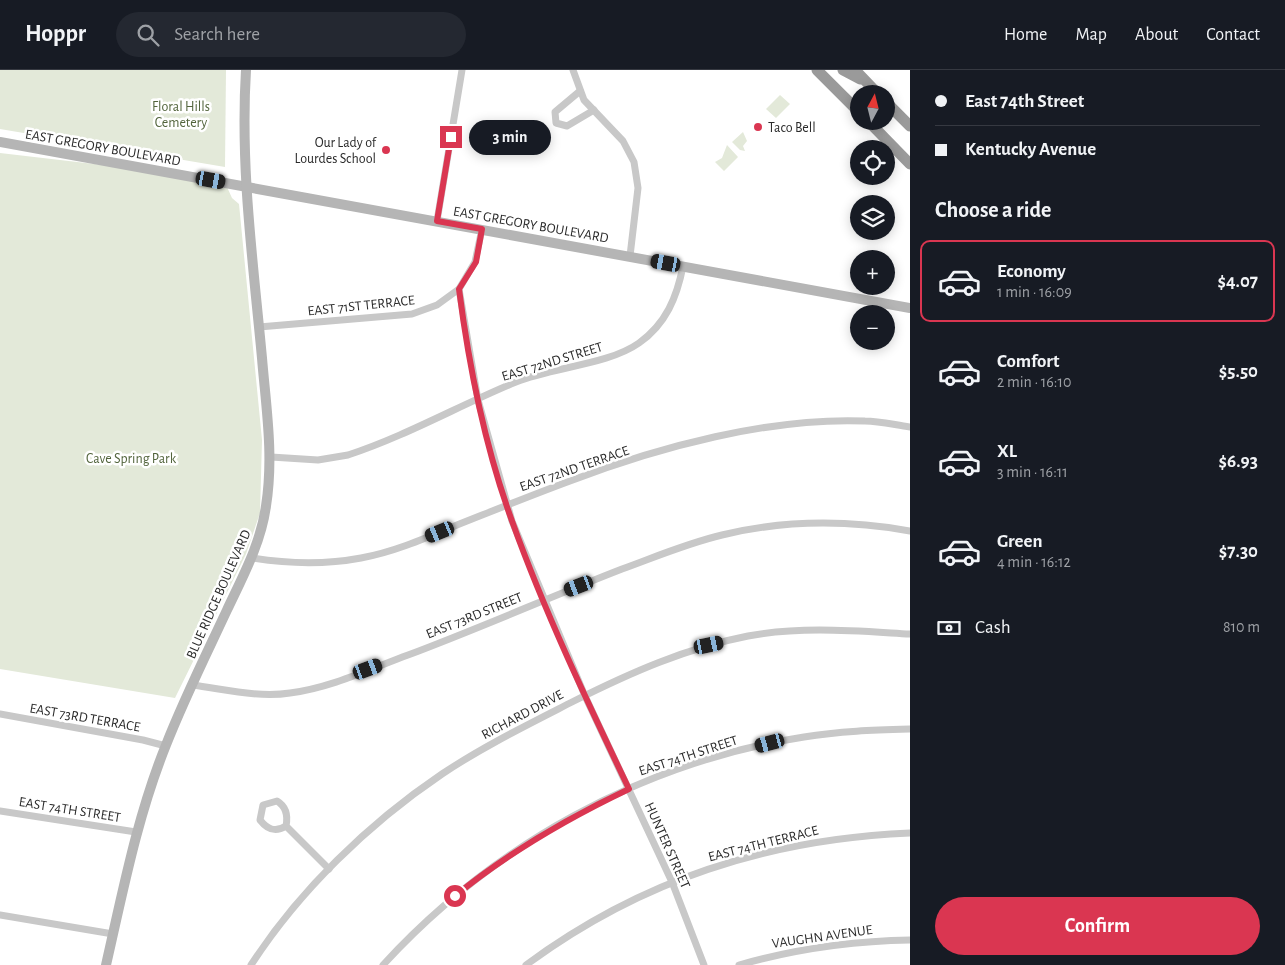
<!DOCTYPE html>
<html lang="en">
<head>
<meta charset="utf-8">
<style>
	:root { --surface:#171b24; --page:#242831; --text:#f1f3f6; --muted:#9ea1a6; --line:#363941; --accent:#da3651 }
	body { margin:0; font-family:"Alegreya Sans",sans-serif; background:var(--page); color:var(--text); height:100vh; display:flex; flex-direction:column; font-size:19px; white-space:nowrap }
	* { box-sizing:border-box; margin:0 }
	p { font-size:16px; color:var(--muted) }
	.icon { flex:none; width:28px; height:28px; fill:none; stroke:currentColor; stroke-width:2; stroke-linecap:round; stroke-linejoin:round }
	.map { position:relative; flex:1; overflow:hidden }
	.side { display:flex; flex-direction:column; background:var(--surface); width:375px }
	.side>* { flex:none }
	.banner { display:grid; align-content:center; height:110px; padding:0 25px; background:var(--surface) }
	.needle { width:32px; rotate:7deg }
	.controls { position:absolute; left:850px; top:15px; display:grid; gap:10px }
	.controls a { display:grid; place-items:center; width:45px; height:45px; border-radius:50%; background:var(--surface); box-shadow:0 2px 12px #0003; font-size:25px }
	.end { position:absolute; width:22px; height:22px; margin:-11px; border:6px solid #da3651; background:#fff; box-shadow:0 0 0 2px #fff }
	.from { border-radius:50% }
	.bubble { position:absolute; height:35px; border-radius:18px; background:var(--surface); box-shadow:0 2px 12px #0003; font-size:16px; font-weight:700; line-height:35px; text-align:center }
	.car { position:absolute; width:15px; height:30px; margin:-15px -8px; border-radius:6px; box-shadow:0 0 4px 1px #0007; background:linear-gradient(#222 24%,#8ab4d8 0 40%,#222 0 76%,#8ab4d8 0 86%,#222 0) }
	.banner b { display:flex; align-items:center; gap:18px; height:48px; font-size:19px }
	.banner b+b { border-top:1px solid var(--line) }
	.banner i { width:12px; height:12px; background:var(--text) }
	ul { padding:0; list-style:none }
	li { display:flex; align-items:center; gap:15px; height:82px; margin:0 10px 8px; padding:0 15px; border:2px solid transparent; border-radius:10px }
	li div { flex:1 }
	li b { display:block; font-size:19px }
	li em { font-style:normal; font-weight:700 }
	li.current { border-color:var(--accent) }
	li>.icon { width:45px; height:45px; stroke-width:1.5 }
	h2 { padding:0 25px; font-size:22px; line-height:60px }
	.pay { display:flex; align-items:center; gap:12px; height:55px; padding:0 25px; font-size:19px }
	.pay p { margin-inline-start:auto }
	.cta { display:flex; gap:10px; margin-top:auto; padding:10px 25px }
	.cta a { flex:1; height:58px; border-radius:30px; background:var(--accent); color:#fff; font-size:20px; font-weight:700; line-height:58px; text-align:center }
	header { display:flex; align-items:center; gap:30px; box-sizing:border-box; height:70px; padding:0 25px; background:var(--surface); border-bottom:1px solid var(--line) }
	header strong { font-size:24px }
	nav { display:flex; gap:28px; margin-inline-start:auto; font-size:18px }
	.search { width:350px; height:45px; background:var(--page); display:flex; align-items:center; gap:12px; box-sizing:border-box; padding:0 18px; border-radius:28px; color:var(--muted); font-size:19px }
	main { display:flex; flex:1; min-height:0 }
	.map>svg:first-child { display:block }
	.green { fill:#e3e9d9 }
	.lines { fill:none; stroke-linecap:round; stroke-linejoin:round }
	.minor { stroke:#c8c8c8; stroke-width:7 }
	.secondary { stroke:#b5b5b5; stroke-width:10 }
	.trunk { stroke:#9a9a9a; stroke-width:11 }
	.route { stroke:#da3651; stroke-width:6 }
	.poi-dot { fill:#da3651; stroke:#fff; stroke-width:2 }
	.labels { text-anchor:middle; stroke-width:5; stroke-linejoin:round; paint-order:stroke }
	.park-label { font-size:14px; fill:#52643c; stroke:#fff }
	.poi-label { font-size:14px; fill:#2b2b2b; stroke:#fff; text-anchor:start }
	.street-label { font-size:14px; fill:#2b2b2b; stroke:#fff }
</style>
</head>
<body>
<header>
<strong>Hoppr</strong>
<div class="search"><svg class="icon" aria-label="search" viewBox="0 0 24 24"><circle cx="10" cy="10" r="6"/><path d="M15 15l6 6"/></svg>Search here</div>
<nav><a>Home</a><a>Map</a><a>About</a><a>Contact</a></nav>
</header>
<main>
<div class="map">
<svg width="910" height="895" viewBox="0 0 910 895">
	<rect width="100%" height="100%" fill="#fff"/>
	<!-- green -->
	<g class="green">
		<polygon points="0,0 226,0 225,97 0,59"/>
		<polygon points="780,25 790,34 776,48 766,39"/>
		<polygon points="743,62 747,71 743,76 745,81 740,80 732,72"/>
		<polygon points="727,75 738,87 724,101 715,92 722,88"/>
		<polygon points="0,83 120,97 227,117 232,128 239,134 262,370 260,443 246,484 175,628 0,599"/>
	</g>
	<g class="lines">
		<!-- minor -->
		<g class="minor">
			<polyline points="573,0 584,30 623,71 634,92 638,118 630,186"/>
			<polyline points="580,21 555,42 556,53 567,56 594,40"/>
			<polyline points="437,151 462,0"/>
			<polyline points="482,159 475,192 459,219 478,330 512,451 585,626 672,812 704,895"/>
			<polyline points="259,257 412,244 437,235 459,219"/>
			<path d="M271,387L318,390L348,385C406,366 460,335 516,312C552,297 608,295 639,273C666,254 677,227 683,196"/>
			<path d="M252,488C289,494 324,495 361,488C394,482 426,468 457,455C495,440 532,425 570,411C658,377 771,347 865,351C880,351 895,355 910,357"/>
			<path d="M192,615C224,619 258,628 290,623C330,618 370,599 408,585C480,558 550,527 622,499C655,487 688,473 722,465C784,450 848,450 910,461"/>
			<polyline points="0,644 143,670 166,676"/>
			<polyline points="0,741 136,762"/>
			<path d="M286,756C275,763 267,759 260,750L263,735L277,731C287,737 288,746 286,756L329,799"/>
			<polyline points="0,845 113,864"/>
			<path d="M251,895C299,821 368,754 442,704C484,676 529,654 574,631C630,603 686,578 748,566C802,556 856,561 910,564"/>
			<path d="M383,895C493,775 643,692 804,667C839,661 875,660 910,659"/>
			<path d="M526,895C641,810 768,769 910,763"/>
			<path d="M739,895C795,879 852,871 910,870"/>
		</g>
		<!-- secondary -->
		<g class="secondary">
			<polyline points="0,72 910,238"/>
			<path d="M106,895C123,821 137,747 166,675C184,629 206,585 227,540C243,506 261,473 266,436C274,386 266,337 262,288C253,191 240,97 246,0"/>
		</g>
		<!-- trunk -->
		<g class="trunk">
			<polyline points="817,0 859,42"/>
			<polyline points="843,0 860,9"/>
			<polyline points="855,0 878,24"/>
			<polyline points="886,32 910,56"/>
			<polyline points="868,51 910,94"/>
		</g>
	</g>
	<g class="lines">
		<!-- route -->
		<path class="route" d="M451,67L437,151L482,159L476,192L459,219C469,297 485,377 512,451C545,543 587,631 629,719C566,749 509,782 455,826"/>
	</g>
	<!-- markers -->
	<g class="poi-dot">
		<circle cx="758" cy="57" r="5"/>
		<circle cx="386" cy="80" r="5"/>
	</g>
	<g class="labels">
		<!-- park labels -->
		<g class="park-label">
			<text x="181" y="41">Floral Hills<tspan x="181" dy="16">Cemetery</tspan></text>
			<text x="131" y="393">Cave Spring Park</text>
		</g>
		<!-- poi labels -->
		<g class="poi-label">
			<text x="768" y="62">Taco Bell</text>
			<text x="376" y="77" text-anchor="end">Our Lady of<tspan x="376" dy="16">Lourdes School</tspan></text>
		</g>
		<!-- street labels -->
		<g class="street-label">
			<text transform="translate(103 77) rotate(10)" y="5">EAST GREGORY BOULEVARD</text>
			<text transform="translate(531 154) rotate(10)" y="5">EAST GREGORY BOULEVARD</text>
			<text transform="translate(361 235) rotate(-6)" y="5">EAST 71ST TERRACE</text>
			<text transform="translate(552 291) rotate(-17)" y="5">EAST 72ND STREET</text>
			<text transform="translate(574 398) rotate(-19)" y="5">EAST 72ND TERRACE</text>
			<text transform="translate(218 524) rotate(-66)" y="5">BLUE RIDGE BOULEVARD</text>
			<text transform="translate(474 545) rotate(-22)" y="5">EAST 73RD STREET</text>
			<text transform="translate(522 644) rotate(-28)" y="5">RICHARD DRIVE</text>
			<text transform="translate(85 647) rotate(10)" y="5">EAST 73RD TERRACE</text>
			<text transform="translate(688 685) rotate(-18)" y="5">EAST 74TH STREET</text>
			<text transform="translate(70 739) rotate(9)" y="5">EAST 74TH STREET</text>
			<text transform="translate(763 773) rotate(-14)" y="5">EAST 74TH TERRACE</text>
			<text transform="translate(668 775) rotate(66)" y="5">HUNTER STREET</text>
			<text transform="translate(822 866) rotate(-8)" y="5">VAUGHN AVENUE</text>
		</g>
	</g>
</svg>
<div class="controls">
<a><svg class="needle" viewBox="-14 -14 28 28"><path d="M0-13l5 13h-10z" fill="#e53935"/><path d="M0 13l5-13h-10z" fill="#9ea1a6"/></svg></a>
<a><svg class="icon" aria-label="locate" viewBox="0 0 24 24"><circle cx="12" cy="12" r="6"/><path d="M12 2v4M12 18v4M2 12h4M18 12h4"/></svg></a>
<a><svg class="icon" aria-label="layers" viewBox="0 0 24 24"><path d="M12 4l9 5-9 5-9-5zM3 14l9 5 9-5"/></svg></a>
<a>+</a>
<a>−</a>
</div>
<i class="end from" style="left:455px;top:826px"></i>
<i class="end" style="left:451px;top:67px"></i>
<div class="bubble" style="left:469px;top:50px;width:82px">3 min</div>
<i class="car" style="left:211px;top:110px;rotate:100deg"></i>
<i class="car" style="left:666px;top:193px;rotate:280deg"></i>
<i class="car" style="left:440px;top:462px;rotate:248deg"></i>
<i class="car" style="left:579px;top:516px;rotate:249deg"></i>
<i class="car" style="left:709px;top:575px;rotate:78deg"></i>
<i class="car" style="left:368px;top:599px;rotate:70deg"></i>
<i class="car" style="left:770px;top:673px;rotate:255deg"></i>
</div>
<section class="side">
<div class="banner">
<b><i class="from"></i>East 74th Street</b>
<b><i></i>Kentucky Avenue</b>
</div>
<h2>Choose a ride</h2>
<ul>
<li class="current"><svg class="icon" aria-label="car" viewBox="0 0 24 24"><path d="M5 17H2v-5l4-1 3-4h7l3 4 3 1v5h-3M9 17h6M6 11h13"/><circle cx="7" cy="17" r="2"/><circle cx="17" cy="17" r="2"/></svg><div><b>Economy</b><p>1 min · 16:09</p></div><em>$4.07</em></li>
<li><svg class="icon" aria-label="car" viewBox="0 0 24 24"><path d="M5 17H2v-5l4-1 3-4h7l3 4 3 1v5h-3M9 17h6M6 11h13"/><circle cx="7" cy="17" r="2"/><circle cx="17" cy="17" r="2"/></svg><div><b>Comfort</b><p>2 min · 16:10</p></div><em>$5.50</em></li>
<li><svg class="icon" aria-label="car" viewBox="0 0 24 24"><path d="M5 17H2v-5l4-1 3-4h7l3 4 3 1v5h-3M9 17h6M6 11h13"/><circle cx="7" cy="17" r="2"/><circle cx="17" cy="17" r="2"/></svg><div><b>XL</b><p>3 min · 16:11</p></div><em>$6.93</em></li>
<li><svg class="icon" aria-label="car" viewBox="0 0 24 24"><path d="M5 17H2v-5l4-1 3-4h7l3 4 3 1v5h-3M9 17h6M6 11h13"/><circle cx="7" cy="17" r="2"/><circle cx="17" cy="17" r="2"/></svg><div><b>Green</b><p>4 min · 16:12</p></div><em>$7.30</em></li>
</ul>
<div class="pay"><svg class="icon" aria-label="cash" viewBox="0 0 24 24"><path d="M3 7h18v10H3z"/><circle cx="12" cy="12" r="2"/></svg>Cash<p>810 m</p></div>
<div class="cta"><a>Confirm</a></div>
</section>
</main>
</body>
</html>
